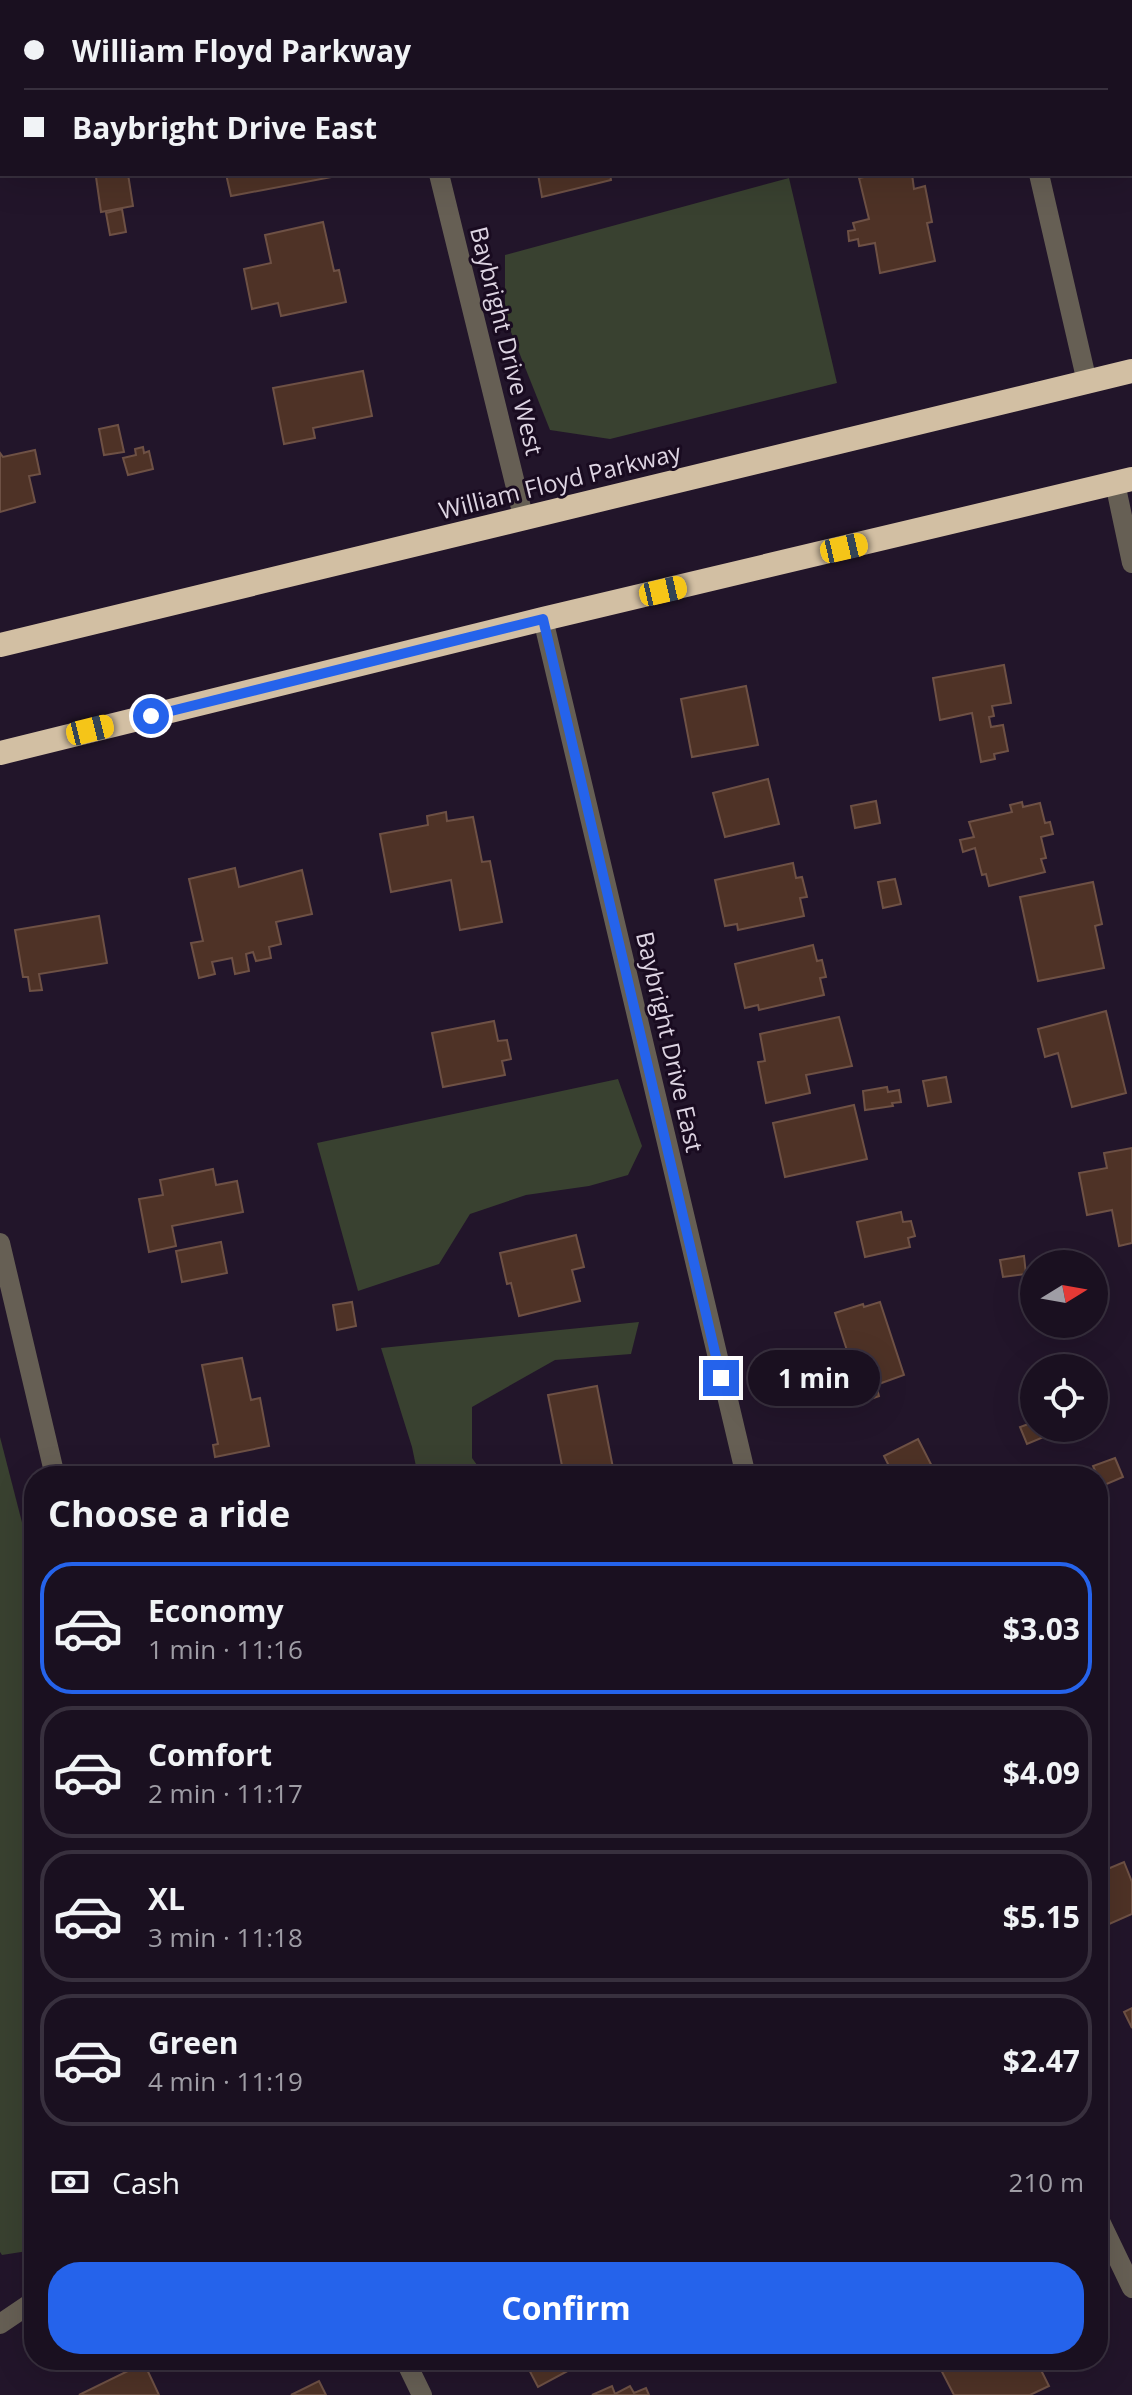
<!DOCTYPE html>
<html lang="en">
<head>
<meta charset="utf-8">
<style>
	:root { --surface:#1a1020; --page:#231929; --text:#f1f3f6; --muted:#9f9da5; --line:#38303e; --accent:#2563eb }
	body { margin:0; font-family:"Open Sans",sans-serif; background:var(--page); color:var(--text); height:100vh; display:flex; flex-direction:column; font-size:30px; white-space:nowrap }
	* { box-sizing:border-box; margin:0 }
	p { font-size:26px; color:var(--muted) }
	.icon { flex:none; width:44px; height:44px; fill:none; stroke:currentColor; stroke-width:2; stroke-linecap:round; stroke-linejoin:round }
	.map { position:relative; flex:1; overflow:hidden }
	.sheet { position:absolute; left:24px; top:1466px; width:1084px; height:904px; display:flex; flex-direction:column; background:var(--surface); border-radius:32px; box-shadow:0 8px 32px #0002,0 0 0 2px var(--line) }
	.sheet>* { flex:none }
	.banner { position:absolute; left:0px; top:0px; width:1132px; height:176px; box-shadow:0 8px 32px #0002,0 0 0 2px var(--line); display:grid; align-content:center; height:176px; padding:0 24px; background:var(--surface) }
	.needle { width:52px; rotate:79deg }
	.fabs { position:absolute; left:1020px; top:1250px; display:grid; gap:16px }
	.fabs a { display:grid; place-items:center; width:88px; height:88px; border-radius:50%; background:var(--surface); box-shadow:0 8px 32px #0002,0 0 0 2px var(--line); font-size:40px }
	.end { position:absolute; width:36px; height:36px; margin:-18px; border:10px solid #2563eb; background:#fff; box-shadow:0 0 0 4px #fff }
	.from { border-radius:50% }
	.bubble { position:absolute; height:56px; border-radius:28px; background:var(--surface); box-shadow:0 8px 32px #0002,0 0 0 2px var(--line); font-size:26px; font-weight:700; line-height:56px; text-align:center }
	.car { position:absolute; width:24px; height:48px; margin:-24px -12px; border-radius:10px; box-shadow:0 0 6px 2px #0007; background:linear-gradient(#f5c518 24%,#345 0 40%,#f5c518 0 76%,#345 0 86%,#f5c518 0) }
	.banner b { display:flex; align-items:center; gap:28px; height:76px; font-size:30px }
	.banner b+b { border-top:2px solid var(--line) }
	.banner i { width:20px; height:20px; background:var(--text) }
	ul { padding:0; list-style:none }
	li { display:flex; align-items:center; gap:24px; height:132px; margin:0 16px 12px; padding:0 8px; border:4px solid var(--line); border-radius:32px }
	li div { flex:1 }
	li b { display:block; font-size:30px }
	li em { font-style:normal; font-weight:700 }
	li.active { border-color:var(--accent) }
	li>.icon { width:72px; height:72px; stroke-width:1.5 }
	h2 { padding:0 24px; font-size:36px; line-height:96px }
	.pay { display:flex; align-items:center; gap:20px; height:88px; padding:0 24px; font-size:30px }
	.pay p { margin-inline-start:auto }
	.action { display:flex; gap:16px; margin-top:auto; padding:16px 24px }
	.action a { flex:1; height:92px; border-radius:32px; background:var(--accent); color:#fff; font-size:32px; font-weight:700; line-height:92px; text-align:center }
	.map>svg:first-child { display:block }
	.green { fill:#394130 }
	.building { fill:#4e3226; stroke:#6e5145; stroke-width:2 }
	.lines { fill:none; stroke-linecap:round; stroke-linejoin:round }
	.minor { stroke:#665f54; stroke-width:20 }
	.highway { stroke:#d2bfa3; stroke-width:24 }
	.route { stroke:#2563eb; stroke-width:10 }
	.labels { text-anchor:middle; stroke-width:6; stroke-linejoin:round; paint-order:stroke }
	.street-label { font-size:24px; fill:#ddd4e2; stroke:#190b20 }
</style>
</head>
<body>
<div class="map">
<svg width="1132" height="2395" viewBox="0 0 1132 2395">
	<rect width="100%" height="100%" fill="#22152a"/>
	<!-- green -->
	<g class="green">
		<polygon points="789,178 837,383 610,439 550,430 505,317 505,255"/>
		<polygon points="618,1079 642,1146 628,1175 589,1186 526,1195 470,1214 439,1264 358,1291 317,1143"/>
		<polygon points="639,1322 631,1354 555,1360 472,1407 472,1458 485,1476 418,1476 412,1447 381,1348"/>
		<polygon points="0,1437 34,1569 34,2250 2,2255 0,2252"/>
	</g>
	<!-- building -->
	<g class="building">
		<polygon points="832,0 881,0 882,2 821,2"/>
		<polygon points="111,174 128,174 133,206 101,212 96,177"/>
		<polygon points="226,174 332,174 332,177 231,196"/>
		<polygon points="538,174 610,174 611,180 542,197"/>
		<polygon points="879,174 912,174 914,189 925,186 932,222 927,223 935,261 880,273 875,243 859,246 858,239 849,241 848,231 855,230 853,223 869,219 859,178"/>
		<polygon points="122,209 126,232 110,235 106,213"/>
		<polygon points="323,222 334,271 339,270 346,302 281,316 278,303 252,309 244,269 271,263 265,235"/>
		<polygon points="363,371 372,416 313,428 315,438 284,444 273,388"/>
		<polygon points="118,425 124,452 104,455 99,429"/>
		<polygon points="143,447 144,453 149,451 153,469 128,475 123,458 136,455 135,449"/>
		<polygon points="35,450 40,474 29,476 35,502 0,512 0,453 3,457"/>
		<polygon points="1004,665 1011,703 992,706 994,716 989,717 991,727 1003,725 1008,751 994,754 995,759 981,762 972,713 940,720 933,678"/>
		<polygon points="746,686 758,745 692,757 681,699"/>
		<polygon points="768,779 779,824 725,837 713,793"/>
		<polygon points="876,801 880,823 855,828 851,806"/>
		<polygon points="1022,802 1023,807 1040,803 1045,823 1050,822 1053,834 1041,837 1046,858 1041,859 1045,872 989,886 986,874 982,875 975,848 963,852 960,840 974,837 969,822 1012,812 1010,805"/>
		<polygon points="446,812 447,821 473,817 482,862 490,861 502,922 460,930 451,880 391,892 380,834 428,825 427,816"/>
		<polygon points="793,863 796,878 802,877 807,897 800,898 804,916 738,930 737,924 725,926 715,880"/>
		<polygon points="235,868 239,887 302,870 312,914 276,922 281,944 269,947 271,958 256,961 253,952 246,954 249,971 235,974 232,958 212,962 215,974 199,978 191,943 203,941 189,879"/>
		<polygon points="895,879 901,904 883,908 878,882"/>
		<polygon points="1093,882 1102,924 1095,926 1104,968 1038,981 1020,897"/>
		<polygon points="99,916 107,963 39,974 42,990 30,991 28,977 23,977 15,930"/>
		<polygon points="813,945 817,961 822,960 826,977 820,978 824,995 759,1010 758,1005 745,1008 735,964"/>
		<polygon points="1106,1011 1126,1093 1072,1107 1058,1053 1045,1057 1038,1029"/>
		<polygon points="839,1017 852,1066 806,1075 810,1093 766,1103 758,1062 765,1061 760,1034"/>
		<polygon points="494,1021 498,1041 507,1040 511,1059 502,1061 505,1075 443,1087 432,1033"/>
		<polygon points="946,1077 951,1102 928,1106 923,1081"/>
		<polygon points="887,1087 888,1092 899,1090 901,1102 892,1103 893,1106 865,1110 863,1091"/>
		<polygon points="854,1105 867,1159 785,1177 773,1123"/>
		<polygon points="1132,1148 1132,1243 1119,1246 1112,1210 1087,1215 1079,1173 1107,1168 1104,1153"/>
		<polygon points="213,1169 216,1185 237,1181 243,1212 172,1226 176,1246 149,1252 139,1199 163,1195 160,1180"/>
		<polygon points="901,1212 903,1222 911,1221 915,1236 908,1238 910,1247 865,1257 857,1222"/>
		<polygon points="576,1235 584,1267 572,1270 580,1301 519,1316 511,1283 507,1284 500,1253"/>
		<polygon points="221,1242 227,1273 182,1282 176,1251"/>
		<polygon points="1024,1256 1026,1274 1003,1277 1000,1260"/>
		<polygon points="352,1302 356,1326 337,1330 333,1305"/>
		<polygon points="880,1302 904,1375 876,1385 879,1396 868,1400 864,1389 844,1396 835,1368 851,1363 835,1313 863,1304 864,1307"/>
		<polygon points="242,1358 251,1400 260,1398 269,1446 215,1457 213,1445 218,1444 202,1365"/>
		<polygon points="597,1386 614,1473 607,1476 564,1476 548,1395"/>
		<polygon points="1034,1422 1034,1428 1049,1428 1051,1434 1027,1444 1020,1427"/>
		<polygon points="918,1439 937,1476 894,1476 884,1456"/>
		<polygon points="1115,1458 1123,1477 1102,1486 1093,1466"/>
		<polygon points="958,1466 963,1476 941,1476 940,1474"/>
		<polygon points="1124,1862 1132,1882 1132,1914 1098,1929 1098,1873"/>
		<polygon points="1132,2008 1132,2028 1124,2012"/>
		<polygon points="524,2360 582,2360 576,2363 577,2366 538,2387"/>
		<polygon points="951,2360 1036,2360 1049,2386 1030,2395 954,2395 939,2366"/>
		<polygon points="144,2363 159,2395 79,2395"/>
		<polygon points="319,2381 326,2395 291,2395"/>
		<polygon points="612,2386 615,2394 630,2386 634,2393 646,2388 649,2395 592,2395"/>
	</g>
	<g class="lines">
		<!-- minor -->
		<g class="minor">
			<polyline points="398,0 398,2"/>
			<polyline points="999,0 999,2"/>
			<polyline points="439,174 524,520"/>
			<polyline points="1039,174 1087,382"/>
			<polyline points="1115,483 1132,563"/>
			<polyline points="543,619 746,1476"/>
			<polyline points="0,1243 55,1476"/>
			<polyline points="1098,2217 1132,2288"/>
			<polyline points="0,2324 34,2301"/>
			<polyline points="405,2360 422,2395"/>
		</g>
		<!-- highway -->
		<g class="highway">
			<polyline points="0,645 1132,371"/>
			<polyline points="0,753 543,619 1132,479"/>
		</g>
	</g>
	<g class="lines">
		<!-- route -->
		<polyline class="route" points="151,716 543,619 721,1378"/>
	</g>
	<g class="labels">
		<!-- street labels -->
		<g class="street-label">
			<text transform="translate(506 341) rotate(76)" y="8">Baybright Drive West</text>
			<text transform="translate(560 482) rotate(-14)" y="8">William Floyd Parkway</text>
			<text transform="translate(669 1042) rotate(77)" y="8">Baybright Drive East</text>
		</g>
	</g>
</svg>
<div class="fabs">
<a><svg class="needle" viewBox="-14 -14 28 28"><path d="M0-13l5 13h-10z" fill="#e53935"/><path d="M0 13l5-13h-10z" fill="#9f9da5"/></svg></a>
<a><svg class="icon" aria-label="locate" viewBox="0 0 24 24"><circle cx="12" cy="12" r="6"/><path d="M12 2v4M12 18v4M2 12h4M18 12h4"/></svg></a>
</div>
<i class="end from" style="left:151px;top:716px"></i>
<i class="end" style="left:721px;top:1378px"></i>
<div class="bubble" style="left:748px;top:1350px;width:132px">1 min</div>
<i class="car" style="left:844px;top:548px;rotate:77deg"></i>
<i class="car" style="left:663px;top:591px;rotate:77deg"></i>
<i class="car" style="left:90px;top:730px;rotate:76deg"></i>
<div class="banner">
<b><i class="from"></i>William Floyd Parkway</b>
<b><i></i>Baybright Drive East</b>
</div>
<section class="sheet">
<h2>Choose a ride</h2>
<ul>
<li class="active"><svg class="icon" aria-label="car" viewBox="0 0 24 24"><path d="M5 17H2v-5l4-1 3-4h7l3 4 3 1v5h-3M9 17h6M6 11h13"/><circle cx="7" cy="17" r="2"/><circle cx="17" cy="17" r="2"/></svg><div><b>Economy</b><p>1 min · 11:16</p></div><em>$3.03</em></li>
<li><svg class="icon" aria-label="car" viewBox="0 0 24 24"><path d="M5 17H2v-5l4-1 3-4h7l3 4 3 1v5h-3M9 17h6M6 11h13"/><circle cx="7" cy="17" r="2"/><circle cx="17" cy="17" r="2"/></svg><div><b>Comfort</b><p>2 min · 11:17</p></div><em>$4.09</em></li>
<li><svg class="icon" aria-label="car" viewBox="0 0 24 24"><path d="M5 17H2v-5l4-1 3-4h7l3 4 3 1v5h-3M9 17h6M6 11h13"/><circle cx="7" cy="17" r="2"/><circle cx="17" cy="17" r="2"/></svg><div><b>XL</b><p>3 min · 11:18</p></div><em>$5.15</em></li>
<li><svg class="icon" aria-label="car" viewBox="0 0 24 24"><path d="M5 17H2v-5l4-1 3-4h7l3 4 3 1v5h-3M9 17h6M6 11h13"/><circle cx="7" cy="17" r="2"/><circle cx="17" cy="17" r="2"/></svg><div><b>Green</b><p>4 min · 11:19</p></div><em>$2.47</em></li>
</ul>
<div class="pay"><svg class="icon" aria-label="cash" viewBox="0 0 24 24"><path d="M3 7h18v10H3z"/><circle cx="12" cy="12" r="2"/></svg>Cash<p>210 m</p></div>
<div class="action"><a>Confirm</a></div>
</section>
</div>
</body>
</html>
